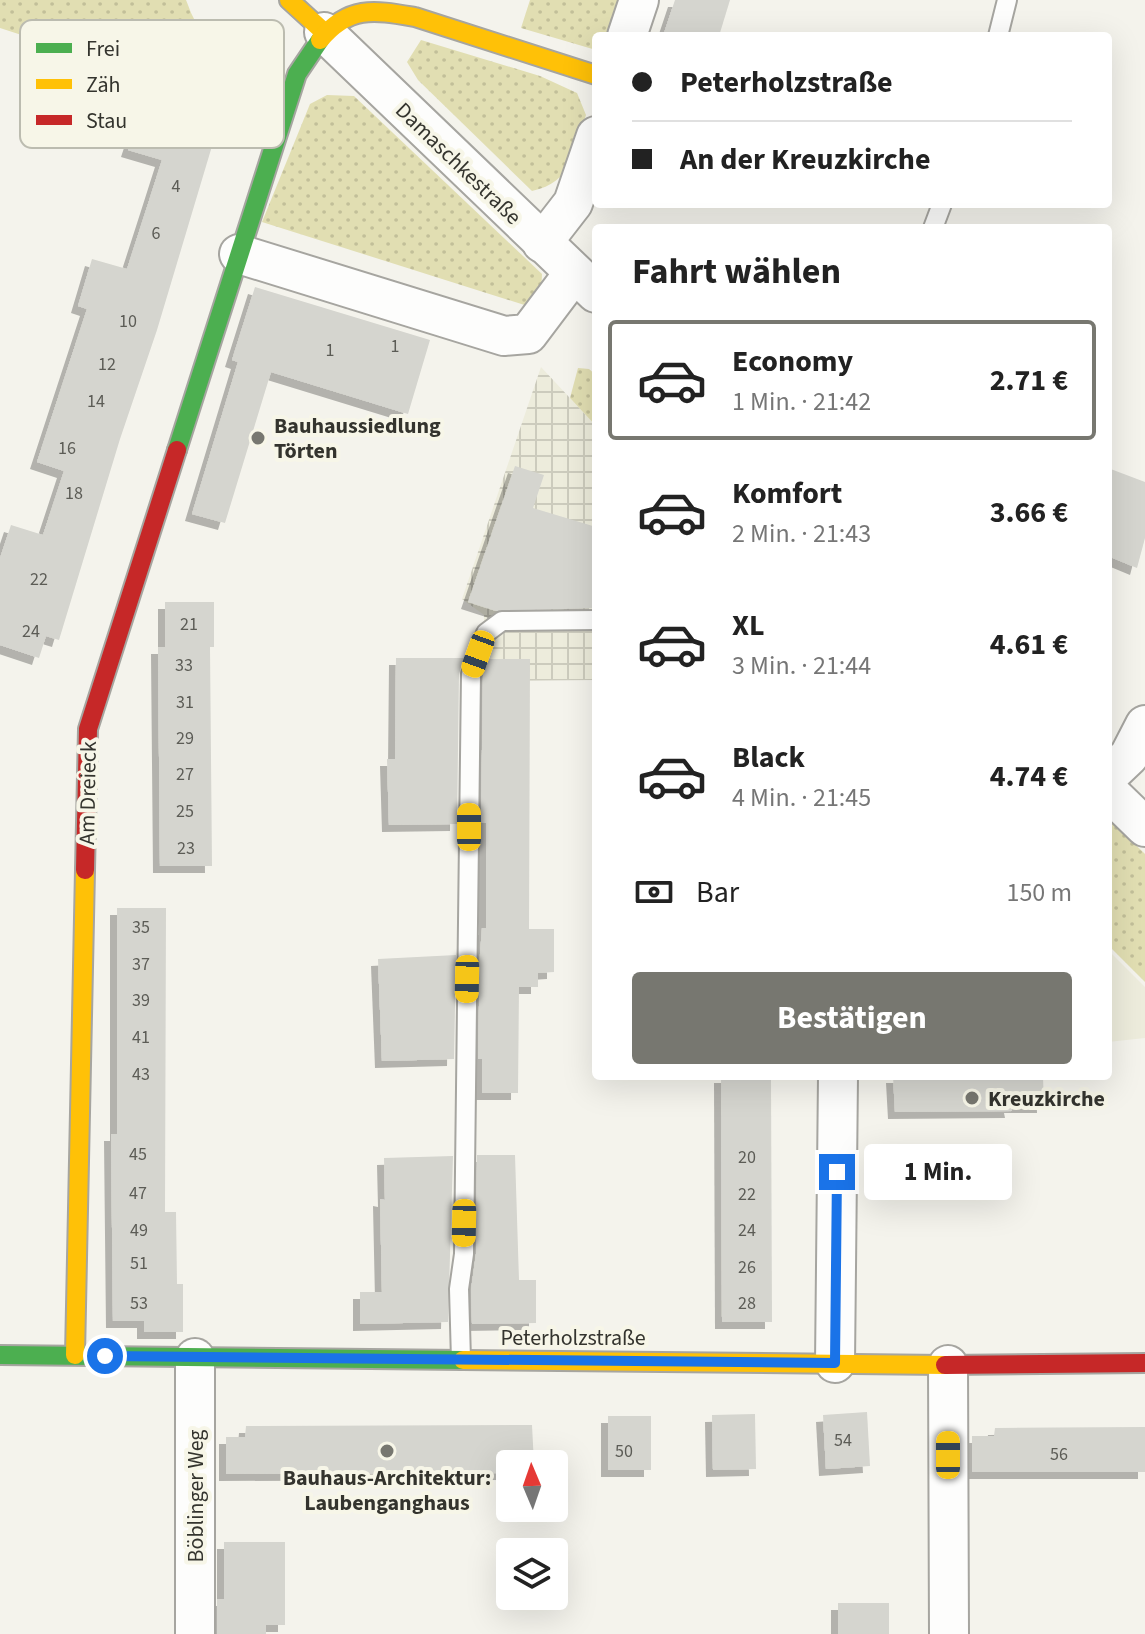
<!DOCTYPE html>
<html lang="de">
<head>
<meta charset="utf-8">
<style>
	:root { --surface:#fff; --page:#f6f6f6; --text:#222; --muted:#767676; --line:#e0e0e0; --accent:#777770 }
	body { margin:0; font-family:"Source Sans 3",sans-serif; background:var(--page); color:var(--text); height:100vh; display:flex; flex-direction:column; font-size:30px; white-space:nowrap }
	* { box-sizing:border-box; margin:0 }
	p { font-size:26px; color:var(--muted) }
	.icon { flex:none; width:44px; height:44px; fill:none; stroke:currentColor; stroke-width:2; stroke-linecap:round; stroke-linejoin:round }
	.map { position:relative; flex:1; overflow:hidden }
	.side { position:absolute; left:592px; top:224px; width:520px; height:856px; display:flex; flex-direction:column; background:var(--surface); border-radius:8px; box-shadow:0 8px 32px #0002 }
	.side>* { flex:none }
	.hud { position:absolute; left:592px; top:32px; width:520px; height:176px; border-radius:8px; box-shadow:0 8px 32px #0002; display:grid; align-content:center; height:176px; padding:0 40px; background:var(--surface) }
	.needle { width:52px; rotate:358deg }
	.controls { position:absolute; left:496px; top:1450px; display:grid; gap:16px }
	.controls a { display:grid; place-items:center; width:72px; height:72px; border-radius:8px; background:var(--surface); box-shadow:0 8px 32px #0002; font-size:40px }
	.end { position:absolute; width:36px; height:36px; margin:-18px; border:10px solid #1a73e8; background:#fff; box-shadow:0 0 0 4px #fff }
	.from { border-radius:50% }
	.bubble { position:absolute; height:56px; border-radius:8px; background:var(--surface); box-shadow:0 8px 32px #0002; font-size:26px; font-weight:700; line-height:56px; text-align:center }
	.car { position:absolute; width:24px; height:48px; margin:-24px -12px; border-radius:10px; box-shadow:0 0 6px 2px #0007; background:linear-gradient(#f5c518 24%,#345 0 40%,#f5c518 0 76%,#345 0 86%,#f5c518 0) }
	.hud b { display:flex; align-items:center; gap:28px; height:76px; font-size:30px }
	.hud b+b { border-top:2px solid var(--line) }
	.hud i { width:20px; height:20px; background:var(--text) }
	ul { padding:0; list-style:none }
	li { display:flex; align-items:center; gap:24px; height:120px; margin:0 16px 12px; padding:0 24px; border:4px solid transparent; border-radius:8px }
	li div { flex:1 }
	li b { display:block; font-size:30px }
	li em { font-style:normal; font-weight:700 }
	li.current { border-color:var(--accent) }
	li>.icon { width:72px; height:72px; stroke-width:1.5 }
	h2 { padding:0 40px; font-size:36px; line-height:96px }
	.pay { display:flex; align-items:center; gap:20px; height:88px; padding:0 40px; font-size:30px }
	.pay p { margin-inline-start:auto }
	.cta { display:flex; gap:16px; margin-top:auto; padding:16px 40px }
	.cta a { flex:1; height:92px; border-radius:8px; background:var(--accent); color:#fff; font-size:32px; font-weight:700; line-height:92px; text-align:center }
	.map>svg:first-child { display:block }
	.built { fill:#edecdc }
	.industrial { fill:url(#industrial-grid) }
	.grass { fill:url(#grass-dots) }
	.building { fill:#d5d5cf; filter:url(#shadow) }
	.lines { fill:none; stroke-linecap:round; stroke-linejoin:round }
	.lane-casing { stroke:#a6a5a0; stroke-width:22 }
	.street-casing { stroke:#a6a5a0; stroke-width:42 }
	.fast-casing { stroke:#a6a5a0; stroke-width:22 }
	.slow-casing { stroke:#a6a5a0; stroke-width:22 }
	.jam-casing { stroke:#a6a5a0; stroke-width:22 }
	.lane { stroke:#fdfdfc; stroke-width:18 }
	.street { stroke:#fdfdfc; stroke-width:38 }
	.fast { stroke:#4caf50; stroke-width:18 }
	.slow { stroke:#ffc107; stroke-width:18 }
	.jam { stroke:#c62828; stroke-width:18 }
	.route { stroke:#1a73e8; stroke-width:10 }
	.poi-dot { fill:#777770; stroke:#f7f6e8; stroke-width:3 }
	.labels { text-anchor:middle; stroke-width:8; stroke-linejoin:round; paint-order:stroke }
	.number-label { font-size:18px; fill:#5c5c56 }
	.street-label { font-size:22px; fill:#34342e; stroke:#f7f6e8 }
	.poi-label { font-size:22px; font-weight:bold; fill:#34342e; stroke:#f7f6e8; text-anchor:start }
	.key { fill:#f7f6e8; stroke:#bcbcb0; stroke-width:2 }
	.key-label { font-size:22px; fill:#34342e }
</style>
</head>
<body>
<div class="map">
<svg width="1145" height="1634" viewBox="0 0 1145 1634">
	<defs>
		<pattern id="industrial-grid" width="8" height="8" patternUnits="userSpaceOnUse" patternTransform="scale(2)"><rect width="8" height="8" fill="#edecdc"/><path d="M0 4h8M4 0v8" fill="none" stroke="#cccbbd"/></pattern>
		<pattern id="grass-dots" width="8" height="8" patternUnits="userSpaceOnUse" patternTransform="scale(2)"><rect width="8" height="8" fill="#e1deb2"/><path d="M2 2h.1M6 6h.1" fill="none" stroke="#c2bf99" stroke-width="1.8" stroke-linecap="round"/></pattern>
		<filter id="shadow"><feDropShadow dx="-7" dy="7" stdDeviation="0" flood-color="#0004"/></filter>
	</defs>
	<rect width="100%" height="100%" fill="#f4f3ec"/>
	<!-- built -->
	<polygon class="built" points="1108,950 1145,987 1145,1038 1108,1042"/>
	<!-- industrial -->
	<polygon class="industrial" points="541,367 596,426 596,680 484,681 484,615 462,599"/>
	<!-- grass -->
	<g class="grass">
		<path d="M0,0H186C189,7 192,18 198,24C215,44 249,45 273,47L255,111L0,28Z"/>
		<polygon points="530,0 624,0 613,36 596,36 596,50 521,28"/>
		<path d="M421,40L540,76L577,93L586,115C574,151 573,182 532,191L418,80L407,62Z"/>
		<polygon points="327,95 354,96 542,274 541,295 534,308 262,222 310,104"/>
		<polygon points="578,368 589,369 596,375 596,426 570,398"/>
		<polygon points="1108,818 1145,854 1145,982 1108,945"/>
	</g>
	<!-- building -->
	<g class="building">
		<polygon points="675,0 730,0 719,36 663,36"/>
		<polygon points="144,102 218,126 157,330 120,439 59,640 46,636 39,658 0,645 0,558 11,525 43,535 64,471 37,462 87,309 78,306 92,259 127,269 147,207 162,160 128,150"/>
		<polygon points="255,287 430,340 408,414 271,372 225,523 192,514 238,362 232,360"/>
		<polygon points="515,466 544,475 533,508 596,527 596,608 496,611 468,602"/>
		<polygon points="1108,468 1145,482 1145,538 1137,568 1108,556"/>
		<polygon points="165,602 214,602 214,647 210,647 212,866 160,866 158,647 165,647"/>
		<polygon points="396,658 464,658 459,674 457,824 389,825 387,759 395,759"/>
		<polygon points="489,659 530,659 529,929 554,929 554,972 538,973 538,987 519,987 518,1093 482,1093 482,1059 478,1059 480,954 482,928 486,928 486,823 481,823 483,676"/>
		<polygon points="117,908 166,908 165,1212 176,1212 177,1284 183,1284 183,1332 144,1332 144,1321 113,1321 111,1134 117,1134"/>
		<polygon points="456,955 454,1059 382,1061 378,959"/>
		<polygon points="721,1076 771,1076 772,1322 722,1322"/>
		<polygon points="893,1076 1043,1076 1044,1106 1011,1106 1012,1111 895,1112"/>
		<polygon points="477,1155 515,1155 519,1280 536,1280 536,1323 472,1324 471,1290 476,1254"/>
		<polygon points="453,1156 448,1322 360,1324 360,1292 382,1292 380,1199 385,1200 384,1158"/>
		<polygon points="867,1412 870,1466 826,1469 823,1415"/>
		<polygon points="755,1414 756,1469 713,1470 712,1415"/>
		<rect x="608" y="1416" width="43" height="54"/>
		<polygon points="532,1425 534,1464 510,1464 510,1473 226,1474 226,1437 245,1437 246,1426"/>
		<polygon points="1145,1427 1145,1472 972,1472 972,1436 994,1436 995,1428"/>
		<polygon points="224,1542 285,1542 285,1625 266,1625 266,1634 217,1634 217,1599 224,1599"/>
		<rect x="838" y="1603" width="51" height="31"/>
	</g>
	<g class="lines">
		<!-- lane casing -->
		<g class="lane-casing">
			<g id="lane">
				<polyline points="998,36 1007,0"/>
				<polyline points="933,228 942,204"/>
				<polyline points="461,1360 459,1289 464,1254 471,674 486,633 502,621 596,620"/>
			</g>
		</g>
		<!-- street casing -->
		<g class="street-casing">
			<g id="street">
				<polyline points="324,32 596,293"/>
				<polyline points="627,36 639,0"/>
				<polyline points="542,243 573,203 596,136"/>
				<polyline points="239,254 504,336 528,334 574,273"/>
				<polyline points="1108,776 1129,756 1145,725"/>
				<polyline points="1108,791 1145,827"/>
				<polyline points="835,1363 838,1076"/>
				<polyline points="948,1365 949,1634"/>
				<polyline points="195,1634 195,1358"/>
			</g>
		</g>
		<!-- fast casing -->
		<g class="fast-casing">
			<g id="fast">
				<polyline points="177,450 297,74 320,40"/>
				<polyline points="0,1355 463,1360"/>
			</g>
		</g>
		<!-- slow casing -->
		<g class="slow-casing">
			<g id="slow">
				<polyline points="289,0 324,32"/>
				<path d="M320,40C349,5 374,10 415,17L596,75"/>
				<polyline points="75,1355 85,870"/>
				<polyline points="463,1360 945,1365"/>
			</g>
		</g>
		<!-- jam casing -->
		<g class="jam-casing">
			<g id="jam">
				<polyline points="85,870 88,729 177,450"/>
				<polyline points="945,1365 1145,1363"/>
			</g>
		</g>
		<!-- lane -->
		<use href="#lane" class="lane"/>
		<!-- street -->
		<use href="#street" class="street"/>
		<!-- fast -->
		<use href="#fast" class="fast"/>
		<!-- slow -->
		<use href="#slow" class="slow"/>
		<!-- jam -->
		<use href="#jam" class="jam"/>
	</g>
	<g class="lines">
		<!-- route -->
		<polyline class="route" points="105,1356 835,1363 837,1172"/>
	</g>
	<!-- markers -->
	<g class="poi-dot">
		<circle cx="258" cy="438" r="8"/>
		<circle cx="972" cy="1098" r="8"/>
		<circle cx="387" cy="1451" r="8"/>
	</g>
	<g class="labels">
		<!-- number labels -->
		<g class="number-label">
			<text x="176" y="192">4</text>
			<text x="156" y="239">6</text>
			<text x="128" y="327">10</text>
			<text x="395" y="352">1</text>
			<text x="330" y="356">1</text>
			<text x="107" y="370">12</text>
			<text x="96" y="407">14</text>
			<text x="67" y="454">16</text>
			<text x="74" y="499">18</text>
			<text x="39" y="585">22</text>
			<text x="189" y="630">21</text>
			<text x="31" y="637">24</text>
			<text x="184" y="671">33</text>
			<text x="185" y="708">31</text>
			<text x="185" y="744">29</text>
			<text x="185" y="780">27</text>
			<text x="185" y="817">25</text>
			<text x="186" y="854">23</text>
			<text x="141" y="933">35</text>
			<text x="141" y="970">37</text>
			<text x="141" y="1006">39</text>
			<text x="141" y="1043">41</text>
			<text x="141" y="1080">43</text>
			<text x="138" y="1160">45</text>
			<text x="747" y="1163">20</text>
			<text x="138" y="1199">47</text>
			<text x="747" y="1200">22</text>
			<text x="139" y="1236">49</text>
			<text x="747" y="1236">24</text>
			<text x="139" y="1269">51</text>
			<text x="747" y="1273">26</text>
			<text x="139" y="1309">53</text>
			<text x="747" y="1309">28</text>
			<text x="843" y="1446">54</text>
			<text x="624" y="1457">50</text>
			<text x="1059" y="1460">56</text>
		</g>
		<!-- street labels -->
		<g class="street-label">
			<text transform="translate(459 163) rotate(44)" y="8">Damaschkestraße</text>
			<text transform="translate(87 793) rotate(-89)" y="8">Am Dreieck</text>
			<text x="573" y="1345">Peterholzstraße</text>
			<text transform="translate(195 1496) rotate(-90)" y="8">Böblinger Weg</text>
		</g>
		<!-- poi labels -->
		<g class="poi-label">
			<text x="274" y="433">Bauhaussiedlung<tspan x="274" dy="25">Törten</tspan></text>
			<text x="988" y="1106">Kreuzkirche</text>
			<text x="387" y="1485" text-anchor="middle">Bauhaus-Architektur:<tspan x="387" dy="25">Laubenganghaus</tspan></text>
		</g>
	</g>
	<!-- legend -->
	<rect x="20" y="20" width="264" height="128" rx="12" class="key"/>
	<rect x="36" y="43" width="36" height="10" fill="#4caf50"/>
	<rect x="36" y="79" width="36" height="10" fill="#ffc107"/>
	<rect x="36" y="115" width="36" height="10" fill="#c62828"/>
	<g class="key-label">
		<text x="86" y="56">Frei</text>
		<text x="86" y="92">Zäh</text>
		<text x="86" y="128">Stau</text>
	</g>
</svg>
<div class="controls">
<a><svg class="needle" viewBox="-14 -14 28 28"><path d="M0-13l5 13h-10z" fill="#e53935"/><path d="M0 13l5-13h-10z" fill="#767676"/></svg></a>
<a><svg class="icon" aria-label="layers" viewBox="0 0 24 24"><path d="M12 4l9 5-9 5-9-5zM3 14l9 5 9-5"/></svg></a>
</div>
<i class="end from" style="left:105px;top:1356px"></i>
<i class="end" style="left:837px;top:1172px"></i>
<div class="bubble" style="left:864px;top:1144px;width:148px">1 Min.</div>
<i class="car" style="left:478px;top:654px;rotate:200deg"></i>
<i class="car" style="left:469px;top:827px;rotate:0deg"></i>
<i class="car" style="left:467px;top:979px;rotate:181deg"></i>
<i class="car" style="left:464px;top:1223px;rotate:181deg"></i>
<i class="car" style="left:948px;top:1455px;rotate:0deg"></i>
<div class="hud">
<b><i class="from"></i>Peterholzstraße</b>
<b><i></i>An der Kreuzkirche</b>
</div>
<section class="side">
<h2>Fahrt wählen</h2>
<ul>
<li class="current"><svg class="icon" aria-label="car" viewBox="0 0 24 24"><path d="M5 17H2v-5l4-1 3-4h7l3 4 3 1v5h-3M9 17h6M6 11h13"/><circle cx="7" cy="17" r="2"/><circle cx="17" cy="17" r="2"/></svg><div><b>Economy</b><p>1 Min. · 21:42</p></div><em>2.71 €</em></li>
<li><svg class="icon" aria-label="car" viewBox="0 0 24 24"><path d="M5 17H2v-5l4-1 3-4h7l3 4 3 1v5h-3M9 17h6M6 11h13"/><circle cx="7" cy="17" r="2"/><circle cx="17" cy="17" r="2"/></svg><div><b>Komfort</b><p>2 Min. · 21:43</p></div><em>3.66 €</em></li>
<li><svg class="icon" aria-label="car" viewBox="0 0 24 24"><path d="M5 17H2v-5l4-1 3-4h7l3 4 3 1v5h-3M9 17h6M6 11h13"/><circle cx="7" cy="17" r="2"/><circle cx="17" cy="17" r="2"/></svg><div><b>XL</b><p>3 Min. · 21:44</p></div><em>4.61 €</em></li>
<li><svg class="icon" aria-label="car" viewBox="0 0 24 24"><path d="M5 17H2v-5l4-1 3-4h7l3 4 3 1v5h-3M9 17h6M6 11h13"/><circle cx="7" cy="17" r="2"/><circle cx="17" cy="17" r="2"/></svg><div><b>Black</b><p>4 Min. · 21:45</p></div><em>4.74 €</em></li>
</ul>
<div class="pay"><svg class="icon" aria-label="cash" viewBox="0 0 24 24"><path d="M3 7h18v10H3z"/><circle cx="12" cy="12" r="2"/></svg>Bar<p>150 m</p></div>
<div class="cta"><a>Bestätigen</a></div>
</section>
</div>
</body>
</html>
